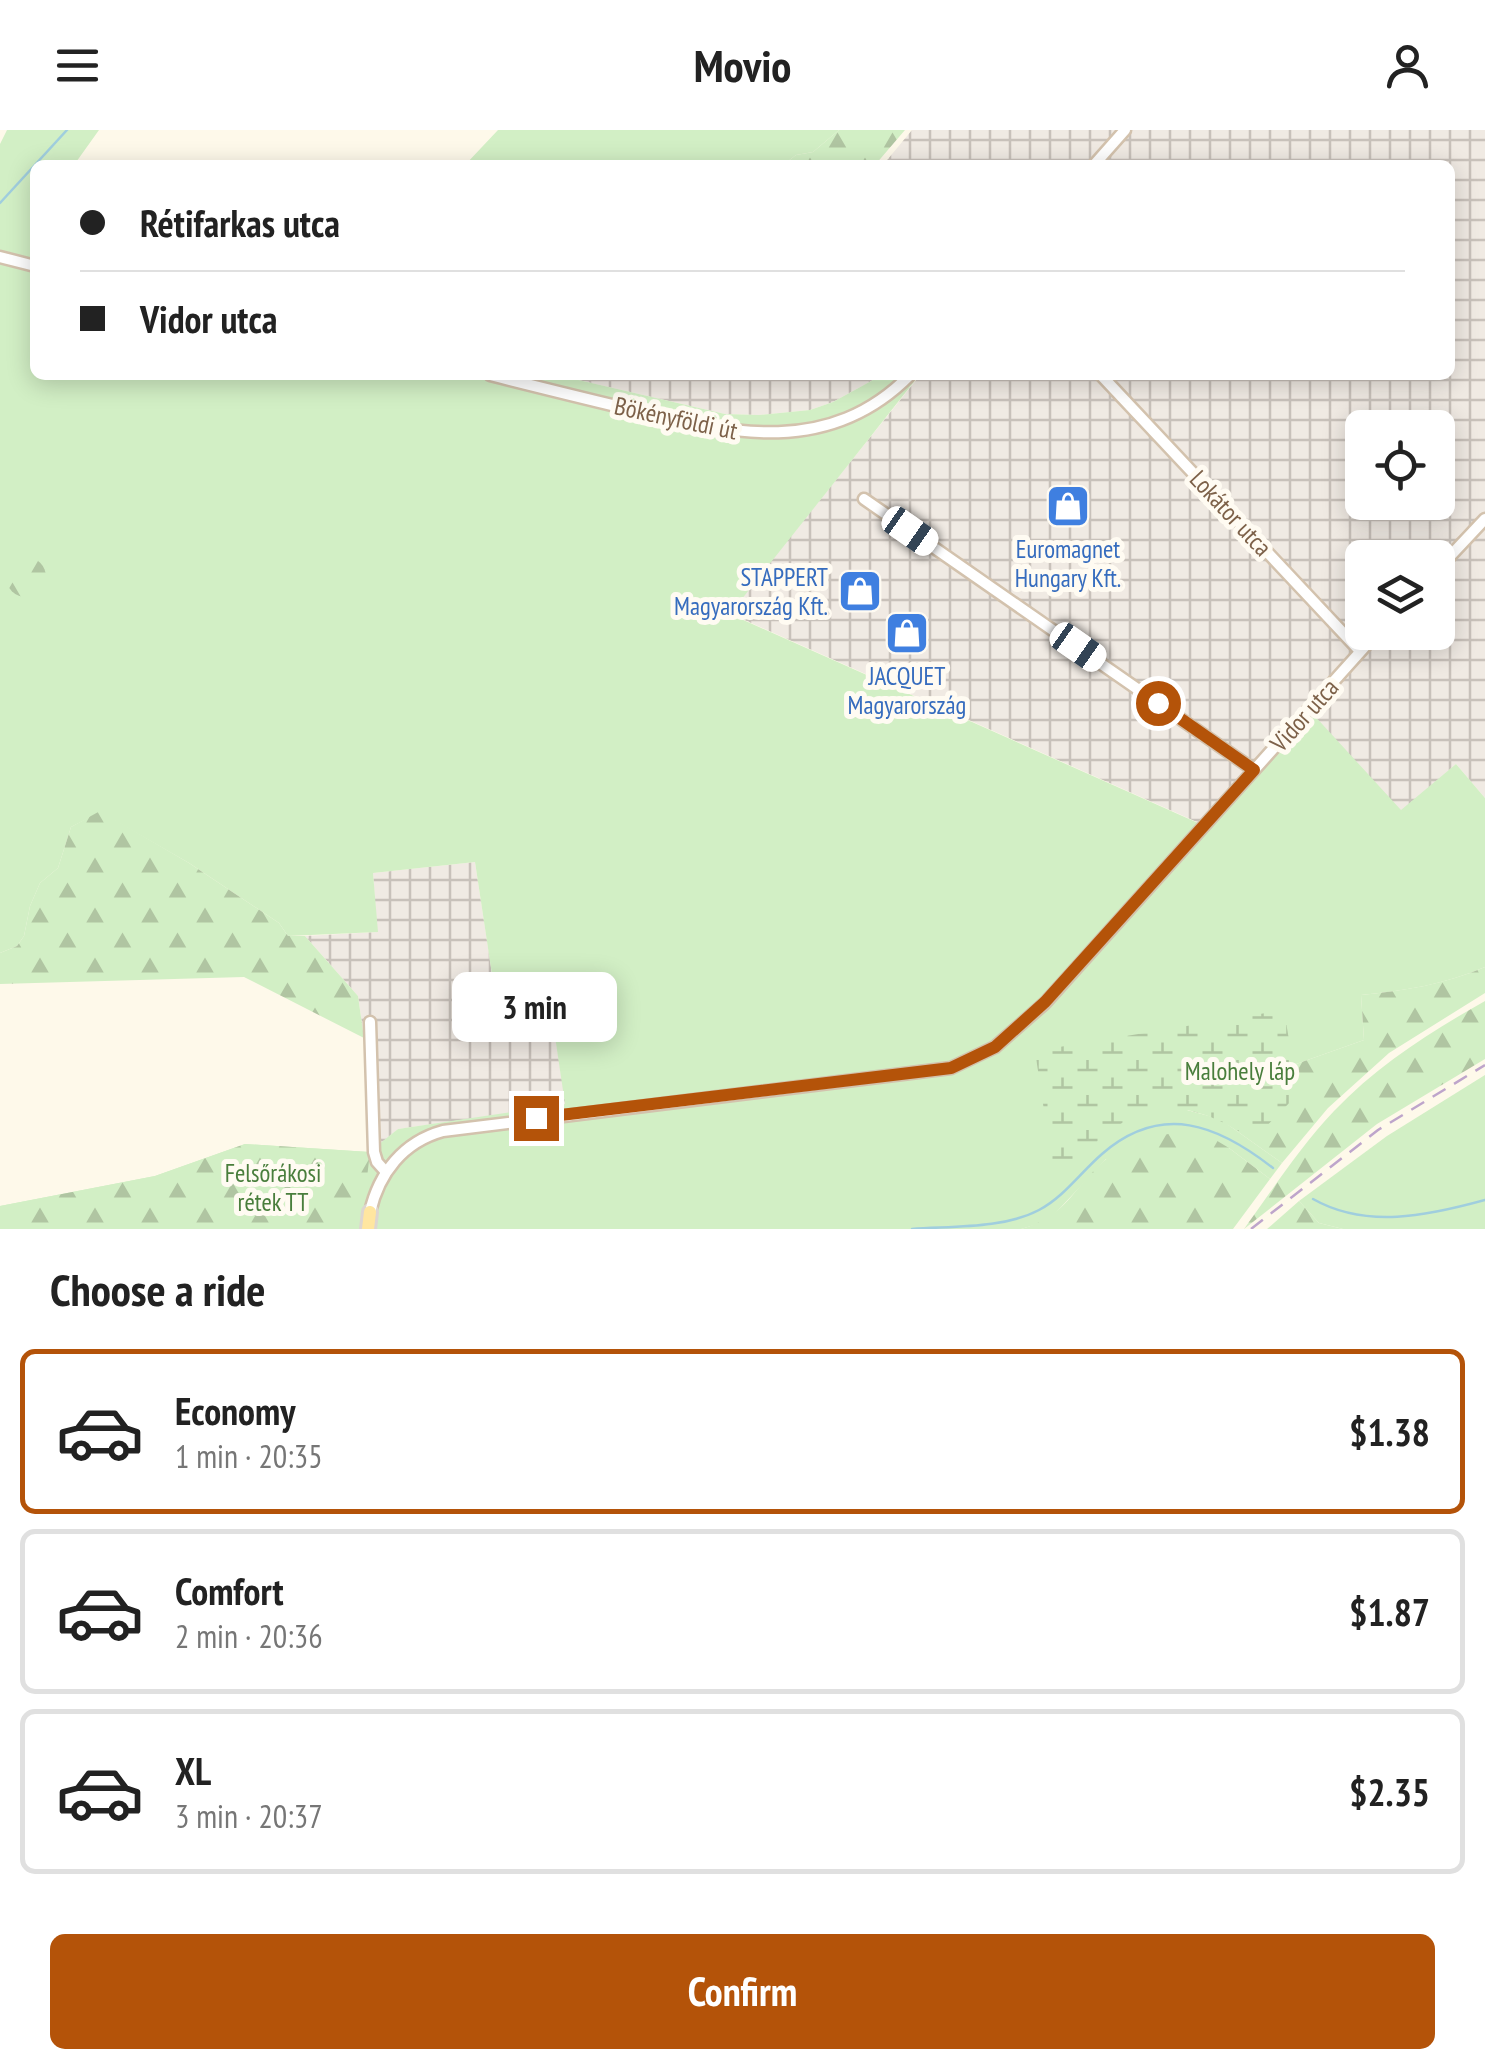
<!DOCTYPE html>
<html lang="en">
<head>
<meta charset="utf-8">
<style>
	:root { --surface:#fff; --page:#f6f6f6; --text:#222; --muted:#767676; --line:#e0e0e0; --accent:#b45309 }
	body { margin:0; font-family:"PT Sans Narrow",sans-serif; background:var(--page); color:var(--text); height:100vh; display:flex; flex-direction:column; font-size:38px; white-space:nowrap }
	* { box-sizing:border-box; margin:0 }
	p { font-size:32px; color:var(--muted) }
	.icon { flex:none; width:55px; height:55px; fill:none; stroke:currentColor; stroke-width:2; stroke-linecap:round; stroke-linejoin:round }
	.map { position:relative; height:1099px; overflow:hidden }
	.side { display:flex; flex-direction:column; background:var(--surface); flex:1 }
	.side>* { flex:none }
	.banner { position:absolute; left:30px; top:30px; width:1425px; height:220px; border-radius:15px; box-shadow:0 5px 25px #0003; display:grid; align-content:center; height:220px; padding:0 50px; background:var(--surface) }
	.controls { position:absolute; left:1345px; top:280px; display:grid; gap:20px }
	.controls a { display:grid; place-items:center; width:110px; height:110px; border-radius:15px; background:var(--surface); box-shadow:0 5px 25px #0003; font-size:50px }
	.end { position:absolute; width:45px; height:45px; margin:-22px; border:12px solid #b45309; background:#fff; box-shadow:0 0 0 5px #fff }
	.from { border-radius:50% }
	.bubble { position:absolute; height:70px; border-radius:15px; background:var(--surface); box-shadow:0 5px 25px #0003; font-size:32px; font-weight:800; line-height:70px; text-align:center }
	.car { position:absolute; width:30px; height:60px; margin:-30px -15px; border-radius:12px; box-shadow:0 0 8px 2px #0007; background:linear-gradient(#fff 24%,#345 0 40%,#fff 0 76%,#345 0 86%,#fff 0) }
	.banner b { display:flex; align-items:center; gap:35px; height:95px; font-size:38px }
	.banner b+b { border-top:2px solid var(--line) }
	.banner i { width:25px; height:25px; background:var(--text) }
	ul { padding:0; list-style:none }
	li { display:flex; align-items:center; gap:30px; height:165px; margin:0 20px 15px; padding:0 30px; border:5px solid var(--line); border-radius:15px }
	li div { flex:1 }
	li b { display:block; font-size:38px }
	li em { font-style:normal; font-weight:800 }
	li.on { border-color:var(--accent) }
	li>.icon { width:90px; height:90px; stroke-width:1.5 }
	h2 { padding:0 50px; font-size:45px; line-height:120px }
	.action { display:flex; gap:20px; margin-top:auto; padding:20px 50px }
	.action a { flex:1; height:115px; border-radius:15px; background:var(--accent); color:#fff; font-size:40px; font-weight:800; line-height:115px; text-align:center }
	header { display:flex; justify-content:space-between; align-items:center; height:130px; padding:0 50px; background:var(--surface); font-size:45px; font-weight:800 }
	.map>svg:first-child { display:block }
	.industrial { fill:url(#industrial-grid); fill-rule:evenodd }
	.green { fill:#d2efc5 }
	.forest { fill:url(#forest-firs) }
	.wetland { fill:url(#wetland-marsh) }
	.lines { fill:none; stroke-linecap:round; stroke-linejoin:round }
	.stream { stroke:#a0cede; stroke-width:2.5 }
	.minor-casing { stroke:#d3c2ad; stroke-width:15 }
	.major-casing { stroke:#ddd6d0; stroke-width:18 }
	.minor { stroke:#fff; stroke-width:10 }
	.major { stroke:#ffe6a0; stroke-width:12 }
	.rail { stroke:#bea5cb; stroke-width:2.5; stroke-dasharray:15 10; stroke-linecap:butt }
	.route { stroke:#b45309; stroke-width:12 }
	.labels { text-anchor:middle; stroke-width:10; stroke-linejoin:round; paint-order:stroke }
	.street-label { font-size:25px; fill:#7d6149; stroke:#fffbf2 }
	.shop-label { font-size:25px; fill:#366cbe; stroke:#fffbf2 }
	.park-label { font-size:25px; fill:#497e3c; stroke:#fffbf2 }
</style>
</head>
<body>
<header><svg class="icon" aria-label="menu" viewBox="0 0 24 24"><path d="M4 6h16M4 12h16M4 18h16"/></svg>Movio<svg class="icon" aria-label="person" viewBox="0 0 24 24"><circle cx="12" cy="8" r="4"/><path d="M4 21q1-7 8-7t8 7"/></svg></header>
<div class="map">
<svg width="1485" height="1099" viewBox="0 0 1485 1099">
	<defs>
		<pattern id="industrial-grid" width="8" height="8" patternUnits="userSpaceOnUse" patternTransform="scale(2.5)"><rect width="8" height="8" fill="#f0eae3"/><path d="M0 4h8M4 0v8" fill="none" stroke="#c8c1ba"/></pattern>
		<pattern id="forest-firs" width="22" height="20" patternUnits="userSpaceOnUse" patternTransform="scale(2.5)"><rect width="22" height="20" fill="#d2efc5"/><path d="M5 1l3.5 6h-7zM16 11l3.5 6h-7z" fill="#b0c5a2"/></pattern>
		<pattern id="wetland-marsh" width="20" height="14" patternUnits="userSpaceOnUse" patternTransform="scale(2.5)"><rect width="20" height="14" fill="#d2efc5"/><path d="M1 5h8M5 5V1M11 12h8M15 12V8" fill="none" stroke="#b0c5a2"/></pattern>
	</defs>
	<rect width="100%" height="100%" fill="#fef9ea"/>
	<!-- industrial -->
	<g class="industrial">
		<path d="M912,0H1485V668L1456,634L1402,681L1208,697L729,483L917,249L915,245H1450V35H883ZM1362,298H1438V372H1362ZM1362,428H1438V502H1362Z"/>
		<polygon points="557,245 882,245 833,272 810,280 759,285 725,284"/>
		<polygon points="475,732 501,903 553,893 566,975 398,999 370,1022 364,908 358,866 305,806 377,802 373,743"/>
	</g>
	<!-- green -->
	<g class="green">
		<path d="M7,0H99L74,35H35V245H557L725,284L759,285L810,280L833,272L882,245H915L917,248L730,484L1207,697L1312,583L1401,680L1456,634L1485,668V837C1445,854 1405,861 1361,865L1364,910L1206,966L1187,980L1220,989L1282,1033L1270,1049L1229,1018L1106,1029L1048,1091L1021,1099H0V1076L155,1046L245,1014L369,1022L398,999L565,974L553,893L501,904L475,732L373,743L378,802L288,806L279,793L189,733L100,682L71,697L58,738L40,753L30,776L24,806L17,816L0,823V14Z"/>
		<polygon points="498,0 839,0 813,22 796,25 783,35 465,35"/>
		<polygon points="1485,945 1485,1099 1343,1099 1319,1093 1299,1071 1387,1006"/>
	</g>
	<!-- forest -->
	<g class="forest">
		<polygon points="839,0 905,0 875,35 783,35 796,25 813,22"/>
		<circle cx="26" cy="447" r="20"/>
		<polygon points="100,681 189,733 279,793 288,806 305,806 358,866 364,908 244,847 0,854 0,823 17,816 24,806 30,776 40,753 58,738 71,697"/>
		<path d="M1485,837V863L1389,923L1328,978L1282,1033L1220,989L1185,979L1206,966L1364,910L1361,865C1404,861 1445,854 1485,837Z"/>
		<path d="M1485,871V929L1377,994L1244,1099C1273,1059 1300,1017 1334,981C1378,935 1430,902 1485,871Z"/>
		<path d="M1199,1000L1229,1018L1270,1049L1233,1099H1021C1067,1086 1071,1060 1104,1031C1131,1007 1164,1004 1199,1000Z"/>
		<polygon points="245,1014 370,1022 361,1099 0,1099 0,1076 155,1046"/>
		<polygon points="1299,1071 1319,1093 1343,1099 1267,1099"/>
	</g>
	<!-- wetland -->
	<path class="wetland" d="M1284,880L1298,964L1253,1010C1161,949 1122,983 1055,1053L1035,921Z"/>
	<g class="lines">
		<!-- stream -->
		<g class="stream">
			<polyline points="0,73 67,0"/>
			<path d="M1313,1069C1366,1099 1427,1086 1485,1070"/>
			<path d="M912,1099C952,1096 1003,1099 1039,1080C1064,1067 1081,1042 1102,1024C1162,972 1218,995 1273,1038"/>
		</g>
		<!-- minor casing -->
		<g class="minor-casing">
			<g id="minor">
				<polyline points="1094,35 1125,0"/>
				<polyline points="0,127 35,136"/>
				<path d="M490,245C538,257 586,269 633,280C732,304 829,327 910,245"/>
				<polyline points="1101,245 1360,521"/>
				<polyline points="864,369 1254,640"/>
				<polyline points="1438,439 1485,389"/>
				<polyline points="370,892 374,1022 377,1032 386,1042"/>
				<path d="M370,1082C379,1043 403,1012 443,1001L951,938L995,917L1045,873L1378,502"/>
			</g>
		</g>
		<!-- major casing -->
		<g class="major-casing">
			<polyline id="major" points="368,1099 370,1082"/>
		</g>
		<!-- minor -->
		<use href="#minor" class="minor"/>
		<!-- major -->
		<use href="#major" class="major"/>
		<!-- rail -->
		<polyline class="rail" points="1251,1099 1378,1000 1485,935"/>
	</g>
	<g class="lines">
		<!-- route -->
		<polyline class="route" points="536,988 951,938 995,917 1045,872 1254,640 1158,573"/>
	</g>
	<!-- icons -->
	<defs>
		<g id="shop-square" transform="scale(2.25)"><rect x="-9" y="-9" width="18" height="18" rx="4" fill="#3f7fe0" stroke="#fffbf2"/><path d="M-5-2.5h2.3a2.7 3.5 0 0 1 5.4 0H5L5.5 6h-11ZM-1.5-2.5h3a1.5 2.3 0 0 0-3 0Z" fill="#fff"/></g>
	</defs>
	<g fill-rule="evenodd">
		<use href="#shop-square" x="1068" y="376"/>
		<use href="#shop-square" x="860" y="461"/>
		<use href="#shop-square" x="907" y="503"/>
	</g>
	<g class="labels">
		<!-- street labels -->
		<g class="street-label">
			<text transform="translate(676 288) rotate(12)" y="9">Bökényföldi út</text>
			<text transform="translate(1231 383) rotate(47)" y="9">Lokátor utca</text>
			<text transform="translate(1304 585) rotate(-48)" y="9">Vidor utca</text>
		</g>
		<!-- shop labels -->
		<g class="shop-label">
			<text x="1068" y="428">Euromagnet<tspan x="1068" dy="29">Hungary Kft.</tspan></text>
			<text x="828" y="456" text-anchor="end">STAPPERT<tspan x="828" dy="29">Magyarország Kft.</tspan></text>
			<text x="907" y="555">JACQUET<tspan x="907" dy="29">Magyarország</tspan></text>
		</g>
		<!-- park labels -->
		<g class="park-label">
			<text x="1240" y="950">Malohely láp</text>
			<text x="273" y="1052">Felsőrákosi<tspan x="273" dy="29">rétek TT</tspan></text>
		</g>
	</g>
</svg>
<div class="controls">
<a><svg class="icon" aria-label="locate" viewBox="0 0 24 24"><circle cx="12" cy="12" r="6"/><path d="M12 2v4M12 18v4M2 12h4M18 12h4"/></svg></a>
<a><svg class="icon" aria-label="layers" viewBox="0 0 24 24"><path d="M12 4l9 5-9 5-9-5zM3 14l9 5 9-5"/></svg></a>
</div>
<i class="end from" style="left:1158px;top:573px"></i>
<i class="end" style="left:536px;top:988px"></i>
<div class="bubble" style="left:452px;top:842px;width:165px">3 min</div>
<i class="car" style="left:910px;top:401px;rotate:125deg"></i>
<i class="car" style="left:1078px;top:517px;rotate:125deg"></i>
<div class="banner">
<b><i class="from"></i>Rétifarkas utca</b>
<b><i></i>Vidor utca</b>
</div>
</div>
<section class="side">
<h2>Choose a ride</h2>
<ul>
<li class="on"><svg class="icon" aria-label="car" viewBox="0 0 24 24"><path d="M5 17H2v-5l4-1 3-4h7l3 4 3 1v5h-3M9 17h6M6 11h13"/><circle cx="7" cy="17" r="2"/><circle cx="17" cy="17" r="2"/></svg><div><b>Economy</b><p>1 min · 20:35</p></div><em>$1.38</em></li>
<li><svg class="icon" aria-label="car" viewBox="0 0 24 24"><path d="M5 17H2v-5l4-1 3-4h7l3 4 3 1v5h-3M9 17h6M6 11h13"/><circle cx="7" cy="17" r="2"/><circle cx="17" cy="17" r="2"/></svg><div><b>Comfort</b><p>2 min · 20:36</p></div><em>$1.87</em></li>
<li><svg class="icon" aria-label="car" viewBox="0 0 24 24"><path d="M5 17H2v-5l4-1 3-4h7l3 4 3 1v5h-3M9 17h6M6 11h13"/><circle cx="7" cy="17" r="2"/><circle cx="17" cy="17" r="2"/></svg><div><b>XL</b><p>3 min · 20:37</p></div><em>$2.35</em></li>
</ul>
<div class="action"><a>Confirm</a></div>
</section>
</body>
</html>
